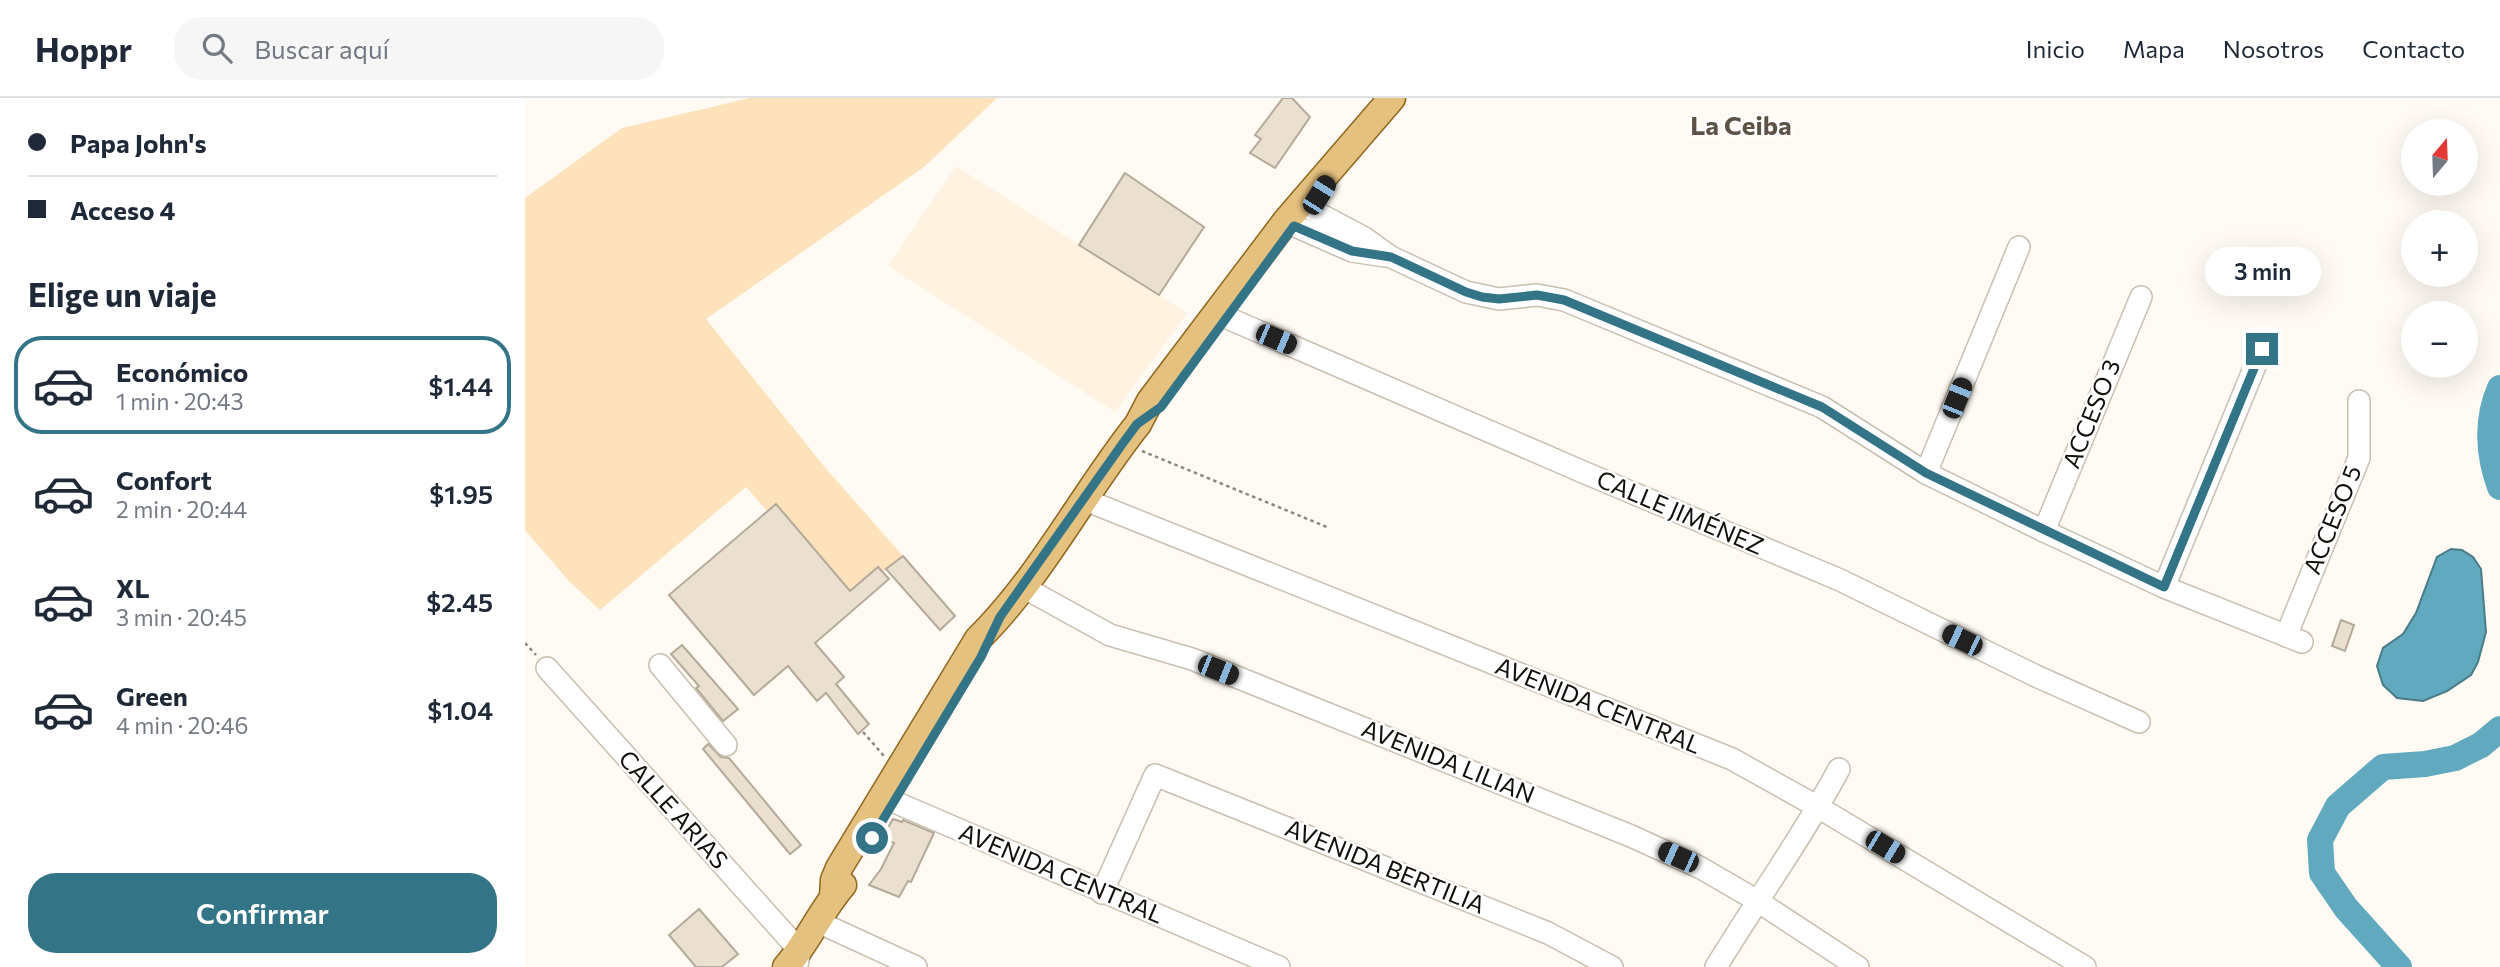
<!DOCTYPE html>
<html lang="es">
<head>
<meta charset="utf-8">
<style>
	:root { --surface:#fff; --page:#f6f6f7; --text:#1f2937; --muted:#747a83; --line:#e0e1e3; --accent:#337587 }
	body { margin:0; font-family:Commissioner,sans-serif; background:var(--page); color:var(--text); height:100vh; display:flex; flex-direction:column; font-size:26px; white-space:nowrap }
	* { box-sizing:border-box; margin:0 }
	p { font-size:23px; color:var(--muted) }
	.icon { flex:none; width:38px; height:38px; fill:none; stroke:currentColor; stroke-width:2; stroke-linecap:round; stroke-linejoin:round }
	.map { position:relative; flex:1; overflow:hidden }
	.details { display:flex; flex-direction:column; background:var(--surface); width:525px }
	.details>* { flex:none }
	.hud { display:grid; align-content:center; height:154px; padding:0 28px; background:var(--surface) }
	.needle { width:46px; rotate:19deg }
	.buttons { position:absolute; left:1876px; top:21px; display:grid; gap:14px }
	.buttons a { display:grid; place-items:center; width:77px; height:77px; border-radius:50%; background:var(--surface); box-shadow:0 7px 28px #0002; font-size:35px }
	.end { position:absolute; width:32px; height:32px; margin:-16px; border:9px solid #337587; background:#fff; box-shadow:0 0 0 4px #fff }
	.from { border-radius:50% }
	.bubble { position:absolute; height:49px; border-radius:24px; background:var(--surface); box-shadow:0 7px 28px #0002; font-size:23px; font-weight:600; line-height:49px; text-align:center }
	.car { position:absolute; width:21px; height:42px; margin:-21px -10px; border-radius:9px; box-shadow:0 0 5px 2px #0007; background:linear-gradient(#222 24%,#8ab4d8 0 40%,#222 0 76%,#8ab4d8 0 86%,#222 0) }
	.hud b { display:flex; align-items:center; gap:24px; height:66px; font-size:26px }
	.hud b+b { border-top:2px solid var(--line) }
	.hud i { width:18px; height:18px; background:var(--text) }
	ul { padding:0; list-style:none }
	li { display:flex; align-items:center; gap:21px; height:98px; margin:0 14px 10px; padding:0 14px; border:4px solid transparent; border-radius:28px }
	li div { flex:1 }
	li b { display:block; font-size:26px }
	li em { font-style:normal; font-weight:600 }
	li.selected { border-color:var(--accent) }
	li>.icon { width:63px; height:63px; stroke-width:1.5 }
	h2 { padding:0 28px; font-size:32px; line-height:84px }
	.button { display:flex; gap:14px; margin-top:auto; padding:14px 28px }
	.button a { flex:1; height:80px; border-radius:28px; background:var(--accent); color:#fff; font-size:28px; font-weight:600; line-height:80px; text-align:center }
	header { display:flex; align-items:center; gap:42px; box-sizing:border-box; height:98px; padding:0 35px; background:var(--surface); border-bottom:2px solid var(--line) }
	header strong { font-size:33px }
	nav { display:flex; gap:38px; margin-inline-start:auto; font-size:24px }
	.search { width:490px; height:63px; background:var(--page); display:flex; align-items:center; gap:18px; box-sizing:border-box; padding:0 24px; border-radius:28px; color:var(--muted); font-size:26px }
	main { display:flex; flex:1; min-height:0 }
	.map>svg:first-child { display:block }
	.built { fill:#fff2e0 }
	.green { fill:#fde2bb }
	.water { fill:#60a9be; stroke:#497b88; stroke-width:2 }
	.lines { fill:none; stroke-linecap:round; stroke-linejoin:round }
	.river { stroke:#60a9be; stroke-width:26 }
	.building { fill:#ebe0d0; stroke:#b4aa9a; stroke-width:2 }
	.minor-casing { stroke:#c9bfaf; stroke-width:24 }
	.major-casing { stroke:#8f671f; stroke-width:29 }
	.path { stroke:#8b8781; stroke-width:2.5; stroke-dasharray:3.5 3.5; stroke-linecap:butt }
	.minor { stroke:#fff; stroke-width:21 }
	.major { stroke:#e4c17f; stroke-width:26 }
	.route { stroke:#337587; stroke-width:9 }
	.labels { text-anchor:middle; stroke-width:5; stroke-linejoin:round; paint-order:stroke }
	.street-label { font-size:24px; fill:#130f0a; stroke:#fff }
	.neighbourhood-label { font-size:26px; font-weight:bold; fill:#5c5345; stroke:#fff }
</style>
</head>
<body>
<header>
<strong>Hoppr</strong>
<div class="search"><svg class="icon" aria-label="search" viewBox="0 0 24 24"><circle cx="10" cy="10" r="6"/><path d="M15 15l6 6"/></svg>Buscar aquí</div>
<nav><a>Inicio</a><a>Mapa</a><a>Nosotros</a><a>Contacto</a></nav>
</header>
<main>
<section class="details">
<div class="hud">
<b><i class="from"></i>Papa John's</b>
<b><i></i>Acceso 4</b>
</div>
<h2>Elige un viaje</h2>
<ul>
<li class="selected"><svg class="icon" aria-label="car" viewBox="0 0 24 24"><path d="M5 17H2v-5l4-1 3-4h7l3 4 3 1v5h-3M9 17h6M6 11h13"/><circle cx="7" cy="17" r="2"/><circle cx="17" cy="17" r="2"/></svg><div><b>Económico</b><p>1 min · 20:43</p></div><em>$1.44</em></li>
<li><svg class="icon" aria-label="car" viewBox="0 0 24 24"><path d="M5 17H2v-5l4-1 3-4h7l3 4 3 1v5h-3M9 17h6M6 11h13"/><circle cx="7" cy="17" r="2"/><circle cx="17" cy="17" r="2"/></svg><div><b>Confort</b><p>2 min · 20:44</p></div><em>$1.95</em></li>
<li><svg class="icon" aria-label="car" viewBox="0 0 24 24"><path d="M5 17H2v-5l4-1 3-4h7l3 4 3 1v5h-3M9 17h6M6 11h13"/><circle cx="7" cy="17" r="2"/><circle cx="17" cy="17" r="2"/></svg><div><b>XL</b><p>3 min · 20:45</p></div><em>$2.45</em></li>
<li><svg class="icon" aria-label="car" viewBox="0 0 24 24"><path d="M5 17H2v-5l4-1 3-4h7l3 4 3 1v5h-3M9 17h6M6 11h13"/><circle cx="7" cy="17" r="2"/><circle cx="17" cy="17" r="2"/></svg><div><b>Green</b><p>4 min · 20:46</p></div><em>$1.04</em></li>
</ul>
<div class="button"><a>Confirmar</a></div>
</section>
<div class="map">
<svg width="1975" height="869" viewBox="0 0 1975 869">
	<rect width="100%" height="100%" fill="#fffbf4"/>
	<!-- built -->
	<polygon class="built" points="431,68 662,215 590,314 363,168"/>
	<!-- green -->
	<polygon class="green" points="225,0 472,0 399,69 181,221 298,367 378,458 358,474 353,469 318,500 221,389 75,512 43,482 0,432 0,100 97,30"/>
	<!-- water -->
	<polygon class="water" points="1926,451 1937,452 1948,459 1956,471 1961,534 1953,564 1946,577 1922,593 1898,603 1872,600 1858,587 1852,568 1858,550 1878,536 1891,515 1912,459"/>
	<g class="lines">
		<!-- river -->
		<g class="river">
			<path d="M1975,290C1961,321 1963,357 1975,389"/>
			<polyline points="1874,869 1821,810 1797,775 1795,742 1813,708 1858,669 1900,666 1930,660 1956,647 1975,631"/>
		</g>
	</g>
	<!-- building -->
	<g class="building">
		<polygon points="758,0 767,0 785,19 750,70 725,55 736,41 730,37"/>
		<polygon points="600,75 679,129 634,197 554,147"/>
		<polygon points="251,406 325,493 353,469 364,481 290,545 319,579 311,586 344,626 333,636 301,595 292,603 263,568 229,597 144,497"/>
		<polygon points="378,458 430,518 415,532 361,471"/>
		<polygon points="1816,522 1829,527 1820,553 1807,548"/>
		<polygon points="157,547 213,611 198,623 171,590 174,588 146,556"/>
		<polygon points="183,646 196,659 204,660 276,747 265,756 178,651"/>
		<polygon points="368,721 377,724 378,722 409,735 386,784 383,783 374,799 344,787 356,771 369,745 357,740"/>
		<polygon points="174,811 213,856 197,869 171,869 144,837"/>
	</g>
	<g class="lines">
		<!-- minor casing -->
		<g class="minor-casing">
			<g id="minor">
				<polyline points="783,110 838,139 866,159 941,194 974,201 1012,197 1039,202 1297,309 1401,375 1519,433 1639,489 1777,544"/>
				<polyline points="770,128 827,153 860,158"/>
				<polyline points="691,215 1058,374 1315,482 1511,578 1614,624"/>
				<polyline points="1401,375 1494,149"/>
				<polyline points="558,401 1207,661 1293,709 1560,869"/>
				<polyline points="1519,433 1616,199"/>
				<polyline points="498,489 585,537 667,561 1106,738 1176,770 1231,802 1333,869"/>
				<polyline points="1639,489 1737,251"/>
				<polyline points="1761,538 1834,360 1834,303"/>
				<polyline points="135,567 201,647"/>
				<polyline points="22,570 275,853 272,867"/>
				<polyline points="358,699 754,869"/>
				<polyline points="577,795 630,677 1023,835 1087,869"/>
				<polyline points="293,824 391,869"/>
				<path d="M1191,869C1231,803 1277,740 1314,671"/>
			</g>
		</g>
		<!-- major casing -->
		<g class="major-casing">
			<g id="major">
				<path d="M308,799L309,782L314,770L453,541C516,479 558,395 613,326L625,303L761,123L867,0"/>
				<path d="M261,869C283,844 296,812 318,787"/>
			</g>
		</g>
		<!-- path -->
		<g class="path">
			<polyline points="617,353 802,429"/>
			<polyline points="0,545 11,557"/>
			<polyline points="338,634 359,658"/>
		</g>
		<!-- minor -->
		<use href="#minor" class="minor"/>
		<!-- major -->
		<use href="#major" class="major"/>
	</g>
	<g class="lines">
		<!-- route -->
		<polyline class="route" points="347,740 456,559 475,519 598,345 612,326 636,309 769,128 827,153 866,159 941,194 957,199 974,201 1012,197 1039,202 1297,309 1401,375 1639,489 1737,251"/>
	</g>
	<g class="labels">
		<!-- street labels -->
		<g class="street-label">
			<text transform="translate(1567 316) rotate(-68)" y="8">ACCESO 3</text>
			<text transform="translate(1155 415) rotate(23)" y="8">CALLE JIMÉNEZ</text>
			<text transform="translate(1808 422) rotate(-68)" y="8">ACCESO 5</text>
			<text transform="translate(1073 608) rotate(22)" y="8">AVENIDA CENTRAL</text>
			<text transform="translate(923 664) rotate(22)" y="8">AVENIDA LILIAN</text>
			<text transform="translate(148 712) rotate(48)" y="8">CALLE ARIAS</text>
			<text transform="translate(860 769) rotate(22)" y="8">AVENIDA BERTILIA</text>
			<text transform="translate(536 776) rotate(23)" y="8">AVENIDA CENTRAL</text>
		</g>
		<!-- neighbourhood labels -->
		<g class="neighbourhood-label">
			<text x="1216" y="37">La Ceiba</text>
		</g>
	</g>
</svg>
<div class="buttons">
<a><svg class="needle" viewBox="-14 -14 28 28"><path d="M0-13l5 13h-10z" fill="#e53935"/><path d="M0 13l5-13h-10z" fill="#747a83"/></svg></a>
<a>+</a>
<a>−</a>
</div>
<i class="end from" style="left:347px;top:740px"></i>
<i class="end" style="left:1737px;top:251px"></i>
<div class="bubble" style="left:1680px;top:149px;width:116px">3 min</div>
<i class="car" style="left:794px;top:97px;rotate:32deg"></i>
<i class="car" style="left:751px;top:241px;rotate:113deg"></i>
<i class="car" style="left:1432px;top:300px;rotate:22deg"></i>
<i class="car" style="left:1437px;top:542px;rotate:296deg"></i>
<i class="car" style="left:693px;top:572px;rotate:112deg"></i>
<i class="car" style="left:1360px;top:749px;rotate:121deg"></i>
<i class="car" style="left:1153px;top:759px;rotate:294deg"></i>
</div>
</main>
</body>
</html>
